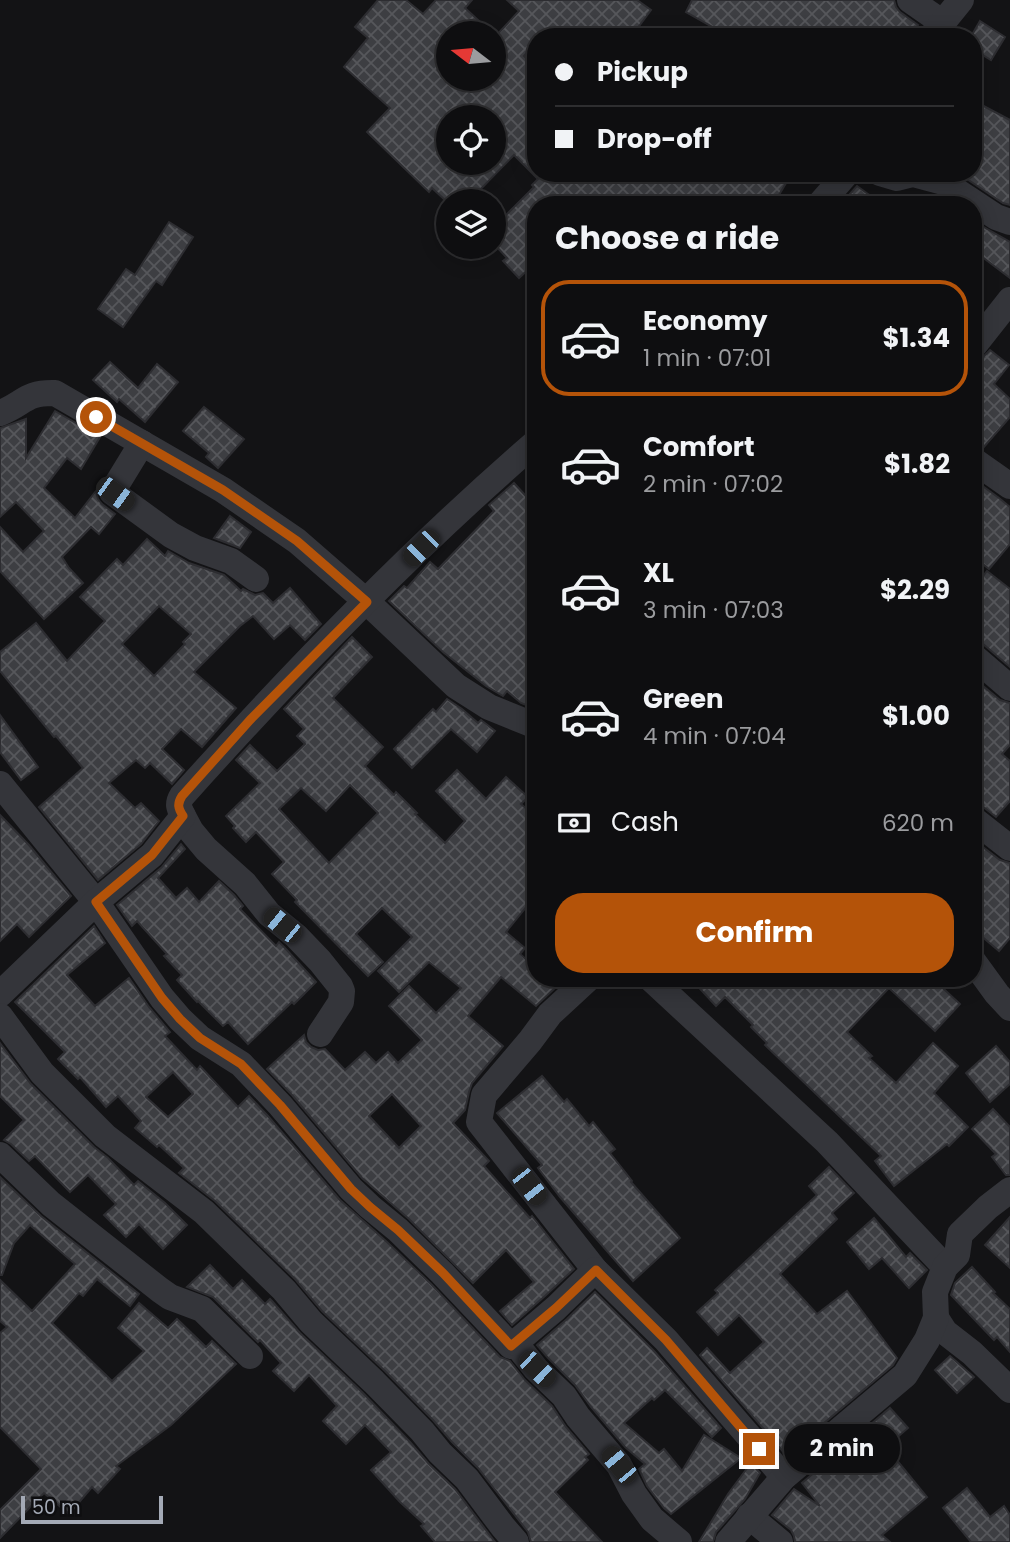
<!DOCTYPE html>
<html lang="en">
<head>
<meta charset="utf-8">
<style>
	:root { --surface:#0e0e10; --page:#171719; --text:#f1f3f6; --muted:#9b9c9f; --line:#2e2e30; --accent:#b45309 }
	body { margin:0; font-family:Poppins,sans-serif; background:var(--page); color:var(--text); height:100vh; display:flex; flex-direction:column; font-size:26px; white-space:nowrap }
	* { box-sizing:border-box; margin:0 }
	p { font-size:23px; color:var(--muted) }
	.icon { flex:none; width:38px; height:38px; fill:none; stroke:currentColor; stroke-width:2; stroke-linecap:round; stroke-linejoin:round }
	.map { position:relative; flex:1; overflow:hidden }
	.sheet { position:absolute; left:527px; top:196px; width:455px; height:791px; display:flex; flex-direction:column; background:var(--surface); border-radius:28px; box-shadow:0 4px 18px #0003,0 0 0 2px var(--line) }
	.sheet>* { flex:none }
	.hud { position:absolute; left:527px; top:28px; width:455px; height:154px; border-radius:28px; box-shadow:0 4px 18px #0003,0 0 0 2px var(--line); display:grid; align-content:center; height:154px; padding:0 28px; background:var(--surface) }
	.needle { width:46px; rotate:286deg }
	.buttons { position:absolute; left:436px; top:21px; display:grid; gap:14px }
	.buttons a { display:grid; place-items:center; width:70px; height:70px; border-radius:50%; background:var(--surface); box-shadow:0 4px 18px #0003,0 0 0 2px var(--line); font-size:35px }
	.scale { position:absolute; left:21px; bottom:18px; width:142px; box-sizing:border-box; padding-left:7px; border:4px solid #a4aab6; border-top:0; font-size:19px; line-height:24px; white-space:nowrap; color:#a4aab6; -webkit-text-stroke:5px #0e0e10; paint-order:stroke }
	.end { position:absolute; width:32px; height:32px; margin:-16px; border:9px solid #b45309; background:#fff; box-shadow:0 0 0 4px #fff }
	.from { border-radius:50% }
	.bubble { position:absolute; height:49px; border-radius:24px; background:var(--surface); box-shadow:0 4px 18px #0003,0 0 0 2px var(--line); font-size:23px; font-weight:700; line-height:49px; text-align:center }
	.car { position:absolute; width:21px; height:42px; margin:-21px -10px; border-radius:9px; box-shadow:0 0 5px 2px #0007; background:linear-gradient(#222 24%,#8ab4d8 0 40%,#222 0 76%,#8ab4d8 0 86%,#222 0) }
	.hud b { display:flex; align-items:center; gap:24px; height:66px; font-size:26px }
	.hud b+b { border-top:2px solid var(--line) }
	.hud i { width:18px; height:18px; background:var(--text) }
	ul { padding:0; list-style:none }
	li { display:flex; align-items:center; gap:21px; height:116px; margin:0 14px 10px; padding:0 14px; border:4px solid transparent; border-radius:28px }
	li div { flex:1 }
	li b { display:block; font-size:26px }
	li em { font-style:normal; font-weight:700 }
	li.selected { border-color:var(--accent) }
	li>.icon { width:63px; height:63px; stroke-width:1.5 }
	h2 { padding:0 28px; font-size:32px; line-height:84px }
	.pay { display:flex; align-items:center; gap:18px; height:77px; padding:0 28px; font-size:26px }
	.pay p { margin-inline-start:auto }
	.cta { display:flex; gap:14px; margin-top:auto; padding:14px 28px }
	.cta a { flex:1; height:80px; border-radius:28px; background:var(--accent); color:#fff; font-size:28px; font-weight:700; line-height:80px; text-align:center }
	.map>svg:first-child { display:block }
	.building { fill:url(#building-cross-hatch); stroke:#2d2d31; stroke-width:2; fill-rule:evenodd }
	.lines { fill:none; stroke-linecap:round; stroke-linejoin:round }
	.minor { stroke:#34353a; stroke-width:26 }
	.route { stroke:#b45309; stroke-width:9 }
</style>
</head>
<body>
<div class="map">
<svg width="1010" height="1542" viewBox="0 0 1010 1542">
	<defs>
		<pattern id="building-cross-hatch" width="8" height="8" patternUnits="userSpaceOnUse" patternTransform="scale(1.75)"><rect width="8" height="8" fill="#3d3e42"/><path d="M0 0l8 8M0 8l8-8" fill="none" stroke="#56575b"/></pattern>
	</defs>
	<rect width="100%" height="100%" fill="#131315"/>
	<!-- building -->
	<g class="building">
		<path d="M378,0H406L423,14L436,0H472L465,8L492,33H448V79H494V38L519,11L507,0H637L651,10L631,37H536V43L524,56L536,67V177L514,155L469,201H446L432,188L429,192L367,132L390,108L344,67L368,38L355,27ZM448,117H494V163H448V153L435,140L448,126Z"/>
		<polygon points="692,0 894,0 896,7 900,12 918,25 911,37 850,37 836,28 831,37 709,37 714,28 686,12"/>
		<polygon points="980,21 1005,37 991,60 973,49 973,33"/>
		<polygon points="978,103 1010,120 1010,205 1003,203 958,173 973,173 973,113"/>
		<polygon points="544,173 792,173 773,205 746,205 729,195 721,205 536,205 536,262 519,278 503,261 507,258 494,244 494,227 534,187 532,185"/>
		<polygon points="857,186 883,205 840,205"/>
		<polygon points="973,221 1010,242 1010,278 973,250"/>
		<polygon points="169,222 193,237 162,285 156,281 123,327 98,309 126,269 135,275"/>
		<polygon points="990,350 1009,365 994,384 1010,399 1010,417 983,448 973,444 973,362 979,361"/>
		<polygon points="110,362 138,388 157,364 178,382 145,422 119,399 117,402 93,380"/>
		<polygon points="204,407 244,439 218,468 206,457 209,453 183,431"/>
		<polygon points="55,411 100,437 81,469 67,458 44,488 75,518 96,491 98,499 102,504 115,514 99,534 91,527 62,557 69,568 83,583 44,619 0,571 0,527 23,552 44,531 16,502 0,517 0,428 26,419 26,458"/>
		<polygon points="973,479 999,498 1010,507 1010,544 989,569 973,556"/>
		<polygon points="514,483 536,507 536,709 521,703 507,691 503,696 486,686 443,652 389,601 404,586 407,588 430,562 438,569 494,511 489,505"/>
		<polygon points="230,516 251,532 240,548 214,538"/>
		<path d="M147,539L165,556L168,551L189,563L224,575L241,591L243,589L255,595L263,593L273,603L290,588L321,624L305,640L290,625L274,639L253,616L240,626L194,672L236,708L202,747L181,729L162,749L184,770L172,784L150,763L145,768L136,760L109,783L135,808L141,803L159,821L141,844L98,880L39,807L83,768L56,736L54,737L0,671V652L36,623L67,661L105,621L80,597L117,559L123,565ZM159,606L191,634L183,642L185,644L154,676L122,644Z"/>
		<polygon points="987,571 1010,589 1010,667 983,644 973,641 973,589"/>
		<path d="M352,637L372,657L333,698L383,747L365,766L394,795L396,792L417,813L415,814L445,843L465,821L436,791L457,770L486,799L506,777L528,797L521,804L536,817V895L506,932L525,948L520,954L536,968V978H548L557,986L536,1006L501,977L468,1016L503,1046L472,1083L469,1092L465,1110L453,1123L489,1161L484,1166L530,1218L532,1216L574,1269L545,1296L512,1325L500,1311L534,1282L506,1250L473,1283L409,1219L362,1178L292,1095L267,1069L304,1035L306,1042L311,1047L318,1050L325,1049L345,1070L365,1052L376,1063L388,1052L398,1063L422,1040L389,1006L409,986L436,1013L461,988L429,962L399,992L378,971L412,937L382,908L356,934L383,962L368,976L295,902L297,900L272,874L284,862L256,832L246,842L233,828L235,826L226,816L260,783L236,760L250,745L277,771L305,744L297,736L304,729L284,709ZM350,785L378,813L329,863L279,809L301,788L326,811ZM392,1094L421,1126L399,1148L369,1116Z"/>
		<polygon points="977,681 1000,700 1010,703 1010,745 1002,754 1010,761 1010,801 996,817 982,806 973,804 973,686"/>
		<polygon points="447,699 462,709 478,723 481,720 495,731 477,752 451,729 412,768 394,749 433,709 436,712"/>
		<polygon points="0,715 38,767 21,780 0,752"/>
		<polygon points="0,815 29,845 71,896 29,937 17,924 0,941"/>
		<polygon points="181,844 185,849 158,878 176,898 187,888 199,902 219,881 234,895 243,906 240,909 276,946 279,942 285,948 316,982 294,1004 292,1002 248,1044 228,1022 223,1026 198,1001 197,1002 177,980 182,975 164,956 167,954 137,921 132,926 117,905 162,867"/>
		<polygon points="979,844 1000,860 1010,863 1010,938 999,951 973,929 973,852"/>
		<path d="M94,926L105,943L67,975L95,1006L129,978L149,1007L170,1032L165,1036L197,1070L200,1066L238,1107L249,1096L268,1116L340,1200L387,1242L431,1284L500,1357L510,1361L525,1380L552,1406L566,1427L589,1454L585,1457L588,1460L555,1492L602,1542H531L528,1532L478,1468L452,1442L433,1420L385,1371L322,1311L295,1279L215,1201L179,1173L184,1168L159,1145L157,1147L135,1128L141,1121L118,1096L106,1107L80,1077L78,1079L58,1059L65,1052L15,1002ZM173,1072L193,1094L168,1117L146,1097Z"/>
		<polygon points="690,978 932,978 960,1004 935,1031 889,988 847,1032 872,1056 869,1058 896,1083 933,1043 958,1066 934,1093 968,1127 949,1146 947,1144 894,1186 875,1161 881,1156 765,1045 767,1043 751,1027 753,1025 725,997 716,1006"/>
		<polygon points="0,1043 31,1084 94,1147 108,1158 134,1185 138,1181 165,1203 187,1225 163,1249 139,1224 126,1237 104,1215 116,1204 88,1175 70,1192 35,1156 29,1161 11,1144 4,1140 24,1120 0,1096"/>
		<polygon points="996,1046 1010,1062 1010,1084 990,1102 966,1073"/>
		<polygon points="542,1076 564,1102 567,1099 589,1126 593,1122 615,1149 610,1153 632,1181 631,1182 680,1238 633,1281 560,1197 538,1168 542,1165 497,1113"/>
		<polygon points="993,1109 1010,1127 1010,1175 1006,1175 992,1157 996,1154 972,1129"/>
		<polygon points="829,1167 854,1193 832,1213 837,1219 780,1274 817,1314 847,1291 897,1358 893,1365 786,1455 700,1355 707,1348 730,1373 764,1342 739,1315 718,1335 697,1312 718,1293 715,1290 817,1195 809,1186"/>
		<polygon points="0,1177 41,1216 139,1294 130,1306 97,1279 83,1296 79,1293 52,1323 112,1381 144,1351 118,1328 139,1303 168,1328 177,1319 206,1347 212,1341 236,1364 171,1425 116,1466 120,1469 98,1493 92,1487 69,1514 44,1493 0,1538 0,1510 41,1469 0,1427 0,1333 7,1327 0,1321 0,1280 32,1311 75,1264 30,1225 14,1243 2,1275 0,1275"/>
		<polygon points="1010,1217 1010,1268 985,1245"/>
		<polygon points="874,1218 906,1257 910,1253 927,1270 909,1288 882,1258 869,1269 847,1242"/>
		<polygon points="210,1265 233,1289 242,1280 265,1304 270,1299 272,1301 300,1333 363,1393 410,1442 429,1464 455,1489 495,1542 435,1542 421,1526 424,1524 400,1502 371,1470 391,1452 365,1425 346,1444 323,1421 337,1406 309,1375 294,1391 273,1371 281,1363 260,1340 258,1342 213,1297 187,1287"/>
		<polygon points="972,1267 995,1292 993,1293 1010,1309 1010,1352 997,1337 994,1340 951,1295 955,1283"/>
		<polygon points="595,1292 654,1351 721,1428 712,1437 665,1390 654,1400 652,1398 624,1423 659,1453 664,1449 682,1471 704,1435 741,1458 671,1514 664,1508 647,1486 639,1469 645,1464 625,1447 591,1407 575,1385 548,1358 537,1345 567,1319"/>
		<polygon points="950,1356 974,1377 957,1393 935,1370"/>
		<polygon points="890,1408 908,1428 886,1447 927,1497 882,1535 890,1542 795,1542 794,1536 791,1530 772,1515 794,1489 820,1506 802,1483"/>
		<polygon points="751,1463 760,1473 745,1499 716,1532 713,1542 699,1542 728,1494"/>
		<polygon points="967,1488 990,1517 1004,1506 1010,1515 1010,1542 971,1542 943,1508"/>
	</g>
	<g class="lines">
		<!-- minor -->
		<g class="minor">
			<polyline points="910,0 943,23"/>
			<polyline points="931,37 961,0"/>
			<polyline points="880,173 897,178 913,174 943,182 996,217 1010,222"/>
			<polyline points="819,205 847,173"/>
			<polyline points="973,347 1010,300"/>
			<path d="M0,413C24,404 25,392 55,393L223,490L297,541L367,602L456,686L489,707L536,726"/>
			<polyline points="142,443 112,492 171,535 195,548 231,561 256,579"/>
			<polyline points="973,460 1010,486"/>
			<polyline points="973,656 1010,688"/>
			<polyline points="0,784 96,902 162,998 180,1019 200,1038 241,1064 280,1105 351,1189 370,1207 398,1230 442,1273 511,1346 515,1343 536,1369 564,1396 578,1417 619,1465 634,1494 652,1519 679,1542"/>
			<polyline points="183,816 191,831 206,849 245,884 269,914 296,936 320,961 340,986 342,991 341,1002 320,1034"/>
			<polyline points="973,819 1010,848"/>
			<polyline points="973,961 997,994 1010,1008"/>
			<polyline points="589,978 550,1014 530,1041 484,1095 479,1122 595,1270 666,1340 784,1477"/>
			<polyline points="650,978 827,1142 945,1267"/>
			<path d="M0,994L96,902L152,855L183,816C179,808 177,804 182,796C293,672 410,551 536,442"/>
			<polyline points="0,1016 42,1073 105,1136 204,1212 284,1290 311,1322 374,1382 422,1431 440,1453 467,1479 503,1527 516,1542"/>
			<polyline points="0,1155 51,1204 160,1290 170,1297 202,1309 250,1356"/>
			<polyline points="936,1318 945,1332 972,1353 1010,1390"/>
			<polyline points="515,1343 556,1308 595,1270"/>
			<polyline points="749,1516 780,1542"/>
			<polyline points="728,1542 784,1477 905,1375 927,1340 936,1318 935,1292 945,1267 957,1255 960,1234 988,1207 1010,1190"/>
		</g>
	</g>
	<g class="lines">
		<!-- route -->
		<path class="route" d="M96,417L223,490L297,541L367,602L250,720L182,796C177,804 178,808 183,816L152,855L96,902L162,998L180,1019L200,1038L241,1064L280,1105L351,1189L370,1207L398,1230L443,1273L511,1346L556,1308L596,1270L666,1340L759,1449"/>
	</g>
</svg>
<div class="buttons">
<a><svg class="needle" viewBox="-14 -14 28 28"><path d="M0-13l5 13h-10z" fill="#e53935"/><path d="M0 13l5-13h-10z" fill="#9b9c9f"/></svg></a>
<a><svg class="icon" aria-label="locate" viewBox="0 0 24 24"><circle cx="12" cy="12" r="6"/><path d="M12 2v4M12 18v4M2 12h4M18 12h4"/></svg></a>
<a><svg class="icon" aria-label="layers" viewBox="0 0 24 24"><path d="M12 4l9 5-9 5-9-5zM3 14l9 5 9-5"/></svg></a>
</div>
<div class="scale">50 m</div>
<i class="end from" style="left:96px;top:417px"></i>
<i class="end" style="left:759px;top:1449px"></i>
<div class="bubble" style="left:784px;top:1424px;width:116px">2 min</div>
<i class="car" style="left:115px;top:494px;rotate:126deg"></i>
<i class="car" style="left:421px;top:548px;rotate:225deg"></i>
<i class="car" style="left:282px;top:925px;rotate:309deg"></i>
<i class="car" style="left:529px;top:1186px;rotate:142deg"></i>
<i class="car" style="left:537px;top:1369px;rotate:134deg"></i>
<i class="car" style="left:619px;top:1465px;rotate:320deg"></i>
<div class="hud">
<b><i class="from"></i>Pickup</b>
<b><i></i>Drop-off</b>
</div>
<section class="sheet">
<h2>Choose a ride</h2>
<ul>
<li class="selected"><svg class="icon" aria-label="car" viewBox="0 0 24 24"><path d="M5 17H2v-5l4-1 3-4h7l3 4 3 1v5h-3M9 17h6M6 11h13"/><circle cx="7" cy="17" r="2"/><circle cx="17" cy="17" r="2"/></svg><div><b>Economy</b><p>1 min · 07:01</p></div><em>$1.34</em></li>
<li><svg class="icon" aria-label="car" viewBox="0 0 24 24"><path d="M5 17H2v-5l4-1 3-4h7l3 4 3 1v5h-3M9 17h6M6 11h13"/><circle cx="7" cy="17" r="2"/><circle cx="17" cy="17" r="2"/></svg><div><b>Comfort</b><p>2 min · 07:02</p></div><em>$1.82</em></li>
<li><svg class="icon" aria-label="car" viewBox="0 0 24 24"><path d="M5 17H2v-5l4-1 3-4h7l3 4 3 1v5h-3M9 17h6M6 11h13"/><circle cx="7" cy="17" r="2"/><circle cx="17" cy="17" r="2"/></svg><div><b>XL</b><p>3 min · 07:03</p></div><em>$2.29</em></li>
<li><svg class="icon" aria-label="car" viewBox="0 0 24 24"><path d="M5 17H2v-5l4-1 3-4h7l3 4 3 1v5h-3M9 17h6M6 11h13"/><circle cx="7" cy="17" r="2"/><circle cx="17" cy="17" r="2"/></svg><div><b>Green</b><p>4 min · 07:04</p></div><em>$1.00</em></li>
</ul>
<div class="pay"><svg class="icon" aria-label="cash" viewBox="0 0 24 24"><path d="M3 7h18v10H3z"/><circle cx="12" cy="12" r="2"/></svg>Cash<p>620 m</p></div>
<div class="cta"><a>Confirm</a></div>
</section>
</div>
</body>
</html>
